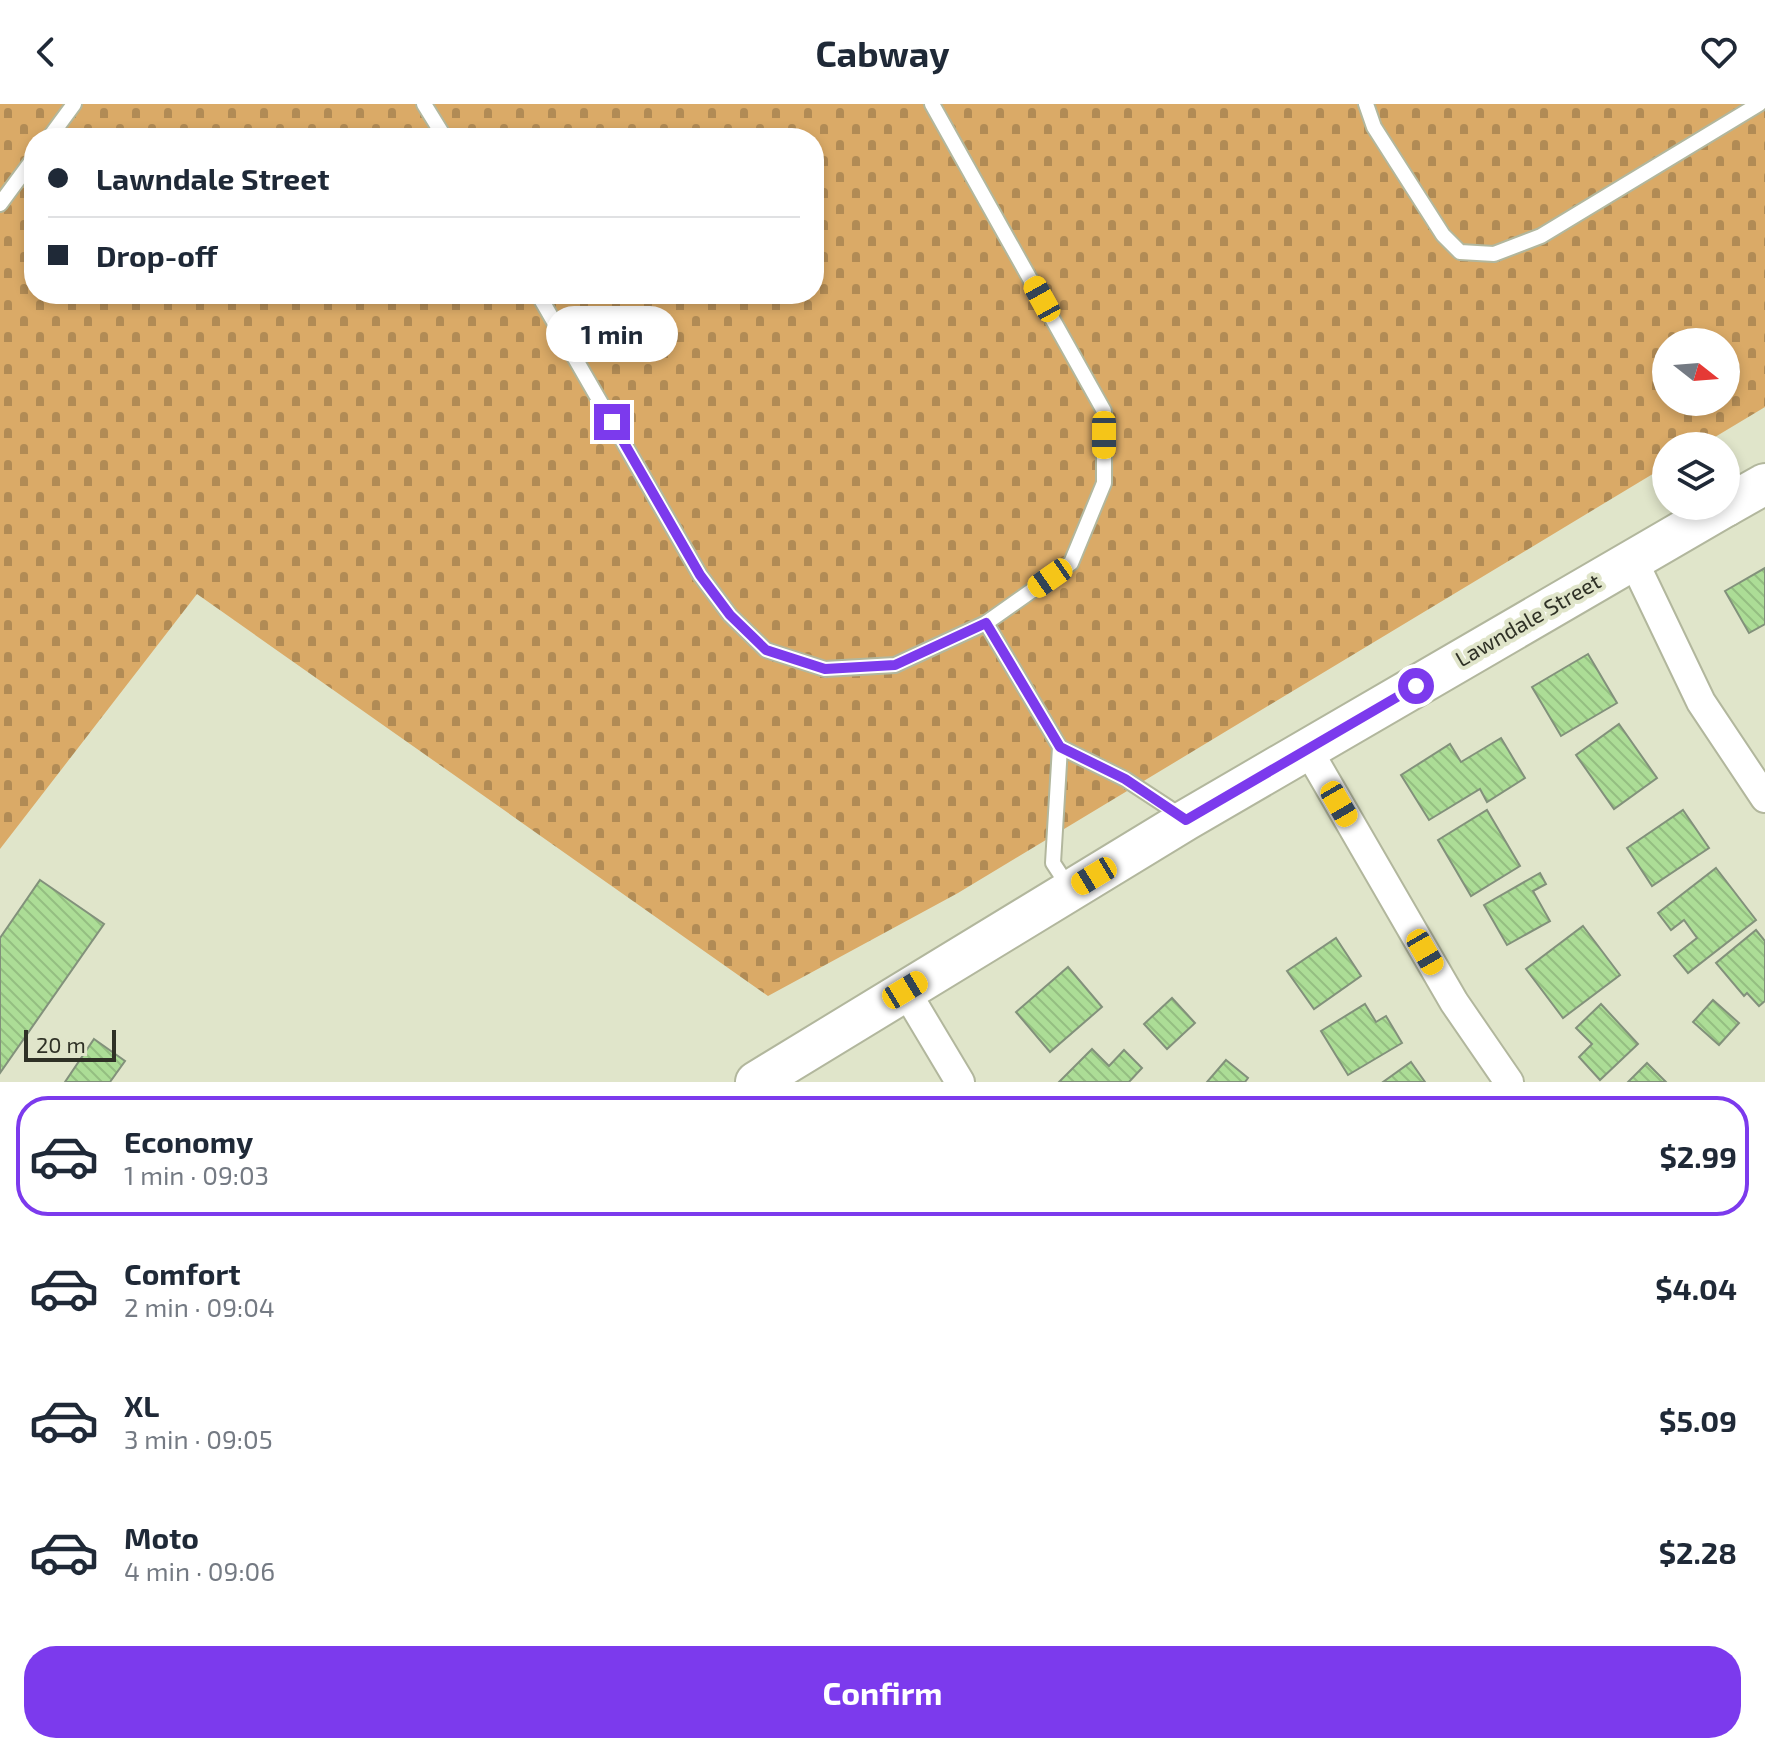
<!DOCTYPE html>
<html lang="en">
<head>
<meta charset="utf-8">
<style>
	:root { --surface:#fff; --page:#f2f2f3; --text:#1f2937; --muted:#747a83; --line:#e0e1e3; --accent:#7c3aed }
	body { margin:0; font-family:"Exo 2",sans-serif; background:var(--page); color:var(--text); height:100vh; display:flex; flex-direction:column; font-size:30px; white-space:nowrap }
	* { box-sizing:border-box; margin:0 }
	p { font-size:26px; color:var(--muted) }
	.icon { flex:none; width:44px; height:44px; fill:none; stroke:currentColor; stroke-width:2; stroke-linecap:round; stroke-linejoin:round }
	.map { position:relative; height:978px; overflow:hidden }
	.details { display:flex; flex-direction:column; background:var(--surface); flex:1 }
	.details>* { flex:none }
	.top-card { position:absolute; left:24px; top:24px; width:800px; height:176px; border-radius:32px; box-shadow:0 4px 12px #0003; display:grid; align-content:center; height:176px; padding:0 24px; background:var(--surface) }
	.needle { width:52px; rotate:107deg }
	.buttons { position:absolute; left:1652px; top:224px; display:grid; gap:16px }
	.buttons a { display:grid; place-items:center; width:88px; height:88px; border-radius:50%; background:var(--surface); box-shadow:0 4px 12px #0003; font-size:40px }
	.scale { position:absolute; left:24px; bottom:20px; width:92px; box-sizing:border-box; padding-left:8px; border:4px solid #2f3126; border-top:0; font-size:22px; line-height:28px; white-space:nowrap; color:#2f3126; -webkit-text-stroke:6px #e0e5ca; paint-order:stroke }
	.end { position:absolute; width:36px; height:36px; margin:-18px; border:10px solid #7c3aed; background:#fff; box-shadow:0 0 0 4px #fff }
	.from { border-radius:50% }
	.bubble { position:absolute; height:56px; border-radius:28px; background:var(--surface); box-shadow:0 4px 12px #0003; font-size:26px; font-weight:700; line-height:56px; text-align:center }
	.car { position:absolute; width:24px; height:48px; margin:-24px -12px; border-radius:10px; box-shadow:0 0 6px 2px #0007; background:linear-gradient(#f5c518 24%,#345 0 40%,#f5c518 0 76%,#345 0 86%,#f5c518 0) }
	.top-card b { display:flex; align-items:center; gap:28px; height:76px; font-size:30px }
	.top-card b+b { border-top:2px solid var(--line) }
	.top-card i { width:20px; height:20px; background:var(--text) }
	ul { padding:14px 0 0; list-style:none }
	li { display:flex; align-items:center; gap:24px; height:120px; margin:0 16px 12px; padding:0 8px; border:4px solid transparent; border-radius:32px }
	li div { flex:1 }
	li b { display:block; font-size:30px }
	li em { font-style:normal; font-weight:700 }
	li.on { border-color:var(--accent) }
	li>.icon { width:72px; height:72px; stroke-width:1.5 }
	.action { display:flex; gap:16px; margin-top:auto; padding:16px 24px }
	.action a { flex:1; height:92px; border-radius:32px; background:var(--accent); color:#fff; font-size:32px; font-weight:700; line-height:92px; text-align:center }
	header { display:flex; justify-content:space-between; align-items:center; height:104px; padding:0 24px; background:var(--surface); font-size:36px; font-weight:700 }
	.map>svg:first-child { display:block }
	.cemetery { fill:url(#cemetery-stones); fill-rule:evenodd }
	.building { fill:url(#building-back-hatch); stroke:#82917b; stroke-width:2 }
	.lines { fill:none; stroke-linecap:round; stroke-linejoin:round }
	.lane-casing { stroke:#b2b79d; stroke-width:18 }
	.street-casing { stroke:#b2b79d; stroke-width:32 }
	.secondary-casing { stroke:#b2b79d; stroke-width:44 }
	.lane { stroke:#fff; stroke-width:14 }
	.street { stroke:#fff; stroke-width:28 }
	.secondary { stroke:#fff; stroke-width:40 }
	.route { stroke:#7c3aed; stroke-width:10 }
	.labels { text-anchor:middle; stroke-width:8; stroke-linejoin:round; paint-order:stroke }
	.street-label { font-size:22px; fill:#2f3126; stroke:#e0e5ca }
</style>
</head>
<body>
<header><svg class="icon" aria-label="back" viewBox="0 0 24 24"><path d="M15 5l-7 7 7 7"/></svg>Cabway<svg class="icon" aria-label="heart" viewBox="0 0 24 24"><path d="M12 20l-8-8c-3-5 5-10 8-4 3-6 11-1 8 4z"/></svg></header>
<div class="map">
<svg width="1765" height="978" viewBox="0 0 1765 978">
	<defs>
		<pattern id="cemetery-stones" width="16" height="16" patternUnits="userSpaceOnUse" patternTransform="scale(2)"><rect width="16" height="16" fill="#daaa67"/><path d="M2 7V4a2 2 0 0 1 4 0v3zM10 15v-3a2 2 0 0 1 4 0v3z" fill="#b18b55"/></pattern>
		<pattern id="building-back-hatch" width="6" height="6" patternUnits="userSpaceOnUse" patternTransform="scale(2)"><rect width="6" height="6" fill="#acdd96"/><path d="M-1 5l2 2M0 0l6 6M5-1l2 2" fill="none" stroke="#94be81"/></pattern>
	</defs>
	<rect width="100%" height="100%" fill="#e0e5ca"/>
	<!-- cemetery -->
	<path class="cemetery" d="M0,0H1765V303L1700,342H1666V362L958,789L768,892L197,490L0,745ZM34,34H814V190H34ZM1666,238H1726V298H1666Z"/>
	<!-- building -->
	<g class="building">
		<polygon points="1765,464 1765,520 1749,529 1725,487"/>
		<polygon points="1588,550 1617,599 1561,632 1532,583"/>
		<polygon points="1619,620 1657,674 1614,705 1576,651"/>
		<polygon points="1501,634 1525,674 1487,698 1480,685 1429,716 1401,671 1450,640 1461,658"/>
		<polygon points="1487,706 1520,762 1471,792 1438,736"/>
		<polygon points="1683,706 1709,744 1652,782 1627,744"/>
		<polygon points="1716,764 1756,816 1688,869 1674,852 1697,834 1684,816 1671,826 1658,809"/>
		<polygon points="1540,769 1546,780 1533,787 1550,817 1507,841 1484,801"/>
		<polygon points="40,776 104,820 0,969 0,834"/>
		<polygon points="1583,822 1620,871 1563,914 1526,865"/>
		<polygon points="1756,826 1765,837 1765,897 1759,902 1747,889 1744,892 1716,859"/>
		<polygon points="1336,834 1361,872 1314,905 1287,867"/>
		<polygon points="1068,863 1102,903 1050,948 1016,908"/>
		<polygon points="1172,894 1195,919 1167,945 1144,920"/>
		<polygon points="1713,896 1739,919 1719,941 1693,918"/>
		<polygon points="1365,900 1376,918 1386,912 1402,939 1348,971 1321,927"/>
		<polygon points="1601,900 1638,940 1600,976 1579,953 1592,940 1576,924"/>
		<polygon points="94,935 125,957 110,978 65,978"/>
		<polygon points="1092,945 1109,962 1124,946 1142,964 1129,978 1059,978"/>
		<polygon points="1226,956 1248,974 1245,978 1207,978"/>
		<polygon points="1411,958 1425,978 1383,978"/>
		<polygon points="1647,959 1666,978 1628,978"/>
	</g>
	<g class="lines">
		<!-- lane casing -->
		<g class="lane-casing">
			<g id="lane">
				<polyline points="424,0 445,34"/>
				<polyline points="1366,0 1374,23 1443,131 1460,148 1494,150 1541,132 1759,0"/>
				<polyline points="49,34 74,0"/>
				<polyline points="0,100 34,54"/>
				<polyline points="538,190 700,471 730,511 766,546 825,565 895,561 986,519 1071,459 1104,379 1104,307 932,0"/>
				<polyline points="986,519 1060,643 1125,675 1183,713"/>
				<polyline points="1060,643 1053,759 1070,785"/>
			</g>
		</g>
		<!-- street casing -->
		<g class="street-casing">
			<g id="street">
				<polyline points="1633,456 1701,598 1765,694"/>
				<polyline points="1308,646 1454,898 1509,978"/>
				<polyline points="905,886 960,978"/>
			</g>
		</g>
		<!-- secondary casing -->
		<g class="secondary-casing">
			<g id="secondary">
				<polyline points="1726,402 1765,380"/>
				<polyline points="756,978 1186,716 1726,402"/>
			</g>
		</g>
		<!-- lane -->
		<use href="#lane" class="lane"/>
		<!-- street -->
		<use href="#street" class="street"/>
		<!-- secondary -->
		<use href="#secondary" class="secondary"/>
	</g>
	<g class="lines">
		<!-- route -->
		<polyline class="route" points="612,318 700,471 730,511 766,546 825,565 895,561 986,519 1060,643 1125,675 1186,716 1416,582"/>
	</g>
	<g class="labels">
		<!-- street labels -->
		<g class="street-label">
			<text transform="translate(1528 516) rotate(-30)" y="8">Lawndale Street</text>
		</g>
	</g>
</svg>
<div class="buttons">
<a><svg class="needle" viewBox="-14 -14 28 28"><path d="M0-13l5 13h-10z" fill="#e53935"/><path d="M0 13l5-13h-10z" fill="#747a83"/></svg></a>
<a><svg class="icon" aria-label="layers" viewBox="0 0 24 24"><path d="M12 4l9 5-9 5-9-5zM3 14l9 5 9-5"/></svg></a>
</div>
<div class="scale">20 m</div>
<i class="end from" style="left:1416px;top:582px"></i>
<i class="end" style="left:612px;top:318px"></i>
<div class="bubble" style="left:546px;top:202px;width:132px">1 min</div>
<i class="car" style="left:1042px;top:195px;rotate:331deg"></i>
<i class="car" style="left:1104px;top:331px;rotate:180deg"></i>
<i class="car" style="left:1050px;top:474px;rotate:235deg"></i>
<i class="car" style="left:1339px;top:700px;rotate:150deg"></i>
<i class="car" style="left:1094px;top:772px;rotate:239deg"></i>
<i class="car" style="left:1425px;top:848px;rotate:150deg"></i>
<i class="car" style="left:905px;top:886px;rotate:59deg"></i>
<div class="top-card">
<b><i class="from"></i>Lawndale Street</b>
<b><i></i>Drop-off</b>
</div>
</div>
<section class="details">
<ul>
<li class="on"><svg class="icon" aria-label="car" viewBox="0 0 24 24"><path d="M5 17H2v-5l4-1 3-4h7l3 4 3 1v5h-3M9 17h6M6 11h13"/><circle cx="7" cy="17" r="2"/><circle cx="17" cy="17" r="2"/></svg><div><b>Economy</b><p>1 min · 09:03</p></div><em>$2.99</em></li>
<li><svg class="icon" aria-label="car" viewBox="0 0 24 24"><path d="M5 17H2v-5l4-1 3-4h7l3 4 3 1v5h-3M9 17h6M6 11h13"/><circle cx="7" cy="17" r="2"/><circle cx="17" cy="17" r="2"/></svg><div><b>Comfort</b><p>2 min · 09:04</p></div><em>$4.04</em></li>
<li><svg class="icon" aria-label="car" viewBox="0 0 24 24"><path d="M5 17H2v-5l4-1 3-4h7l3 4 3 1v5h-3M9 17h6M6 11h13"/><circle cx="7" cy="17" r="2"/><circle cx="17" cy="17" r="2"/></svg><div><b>XL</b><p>3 min · 09:05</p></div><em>$5.09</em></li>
<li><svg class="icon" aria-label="car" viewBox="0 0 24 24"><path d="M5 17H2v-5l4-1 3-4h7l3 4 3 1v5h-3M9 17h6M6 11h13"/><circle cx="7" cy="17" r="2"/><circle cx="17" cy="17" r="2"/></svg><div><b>Moto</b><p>4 min · 09:06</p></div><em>$2.28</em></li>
</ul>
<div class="action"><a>Confirm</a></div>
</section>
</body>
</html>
